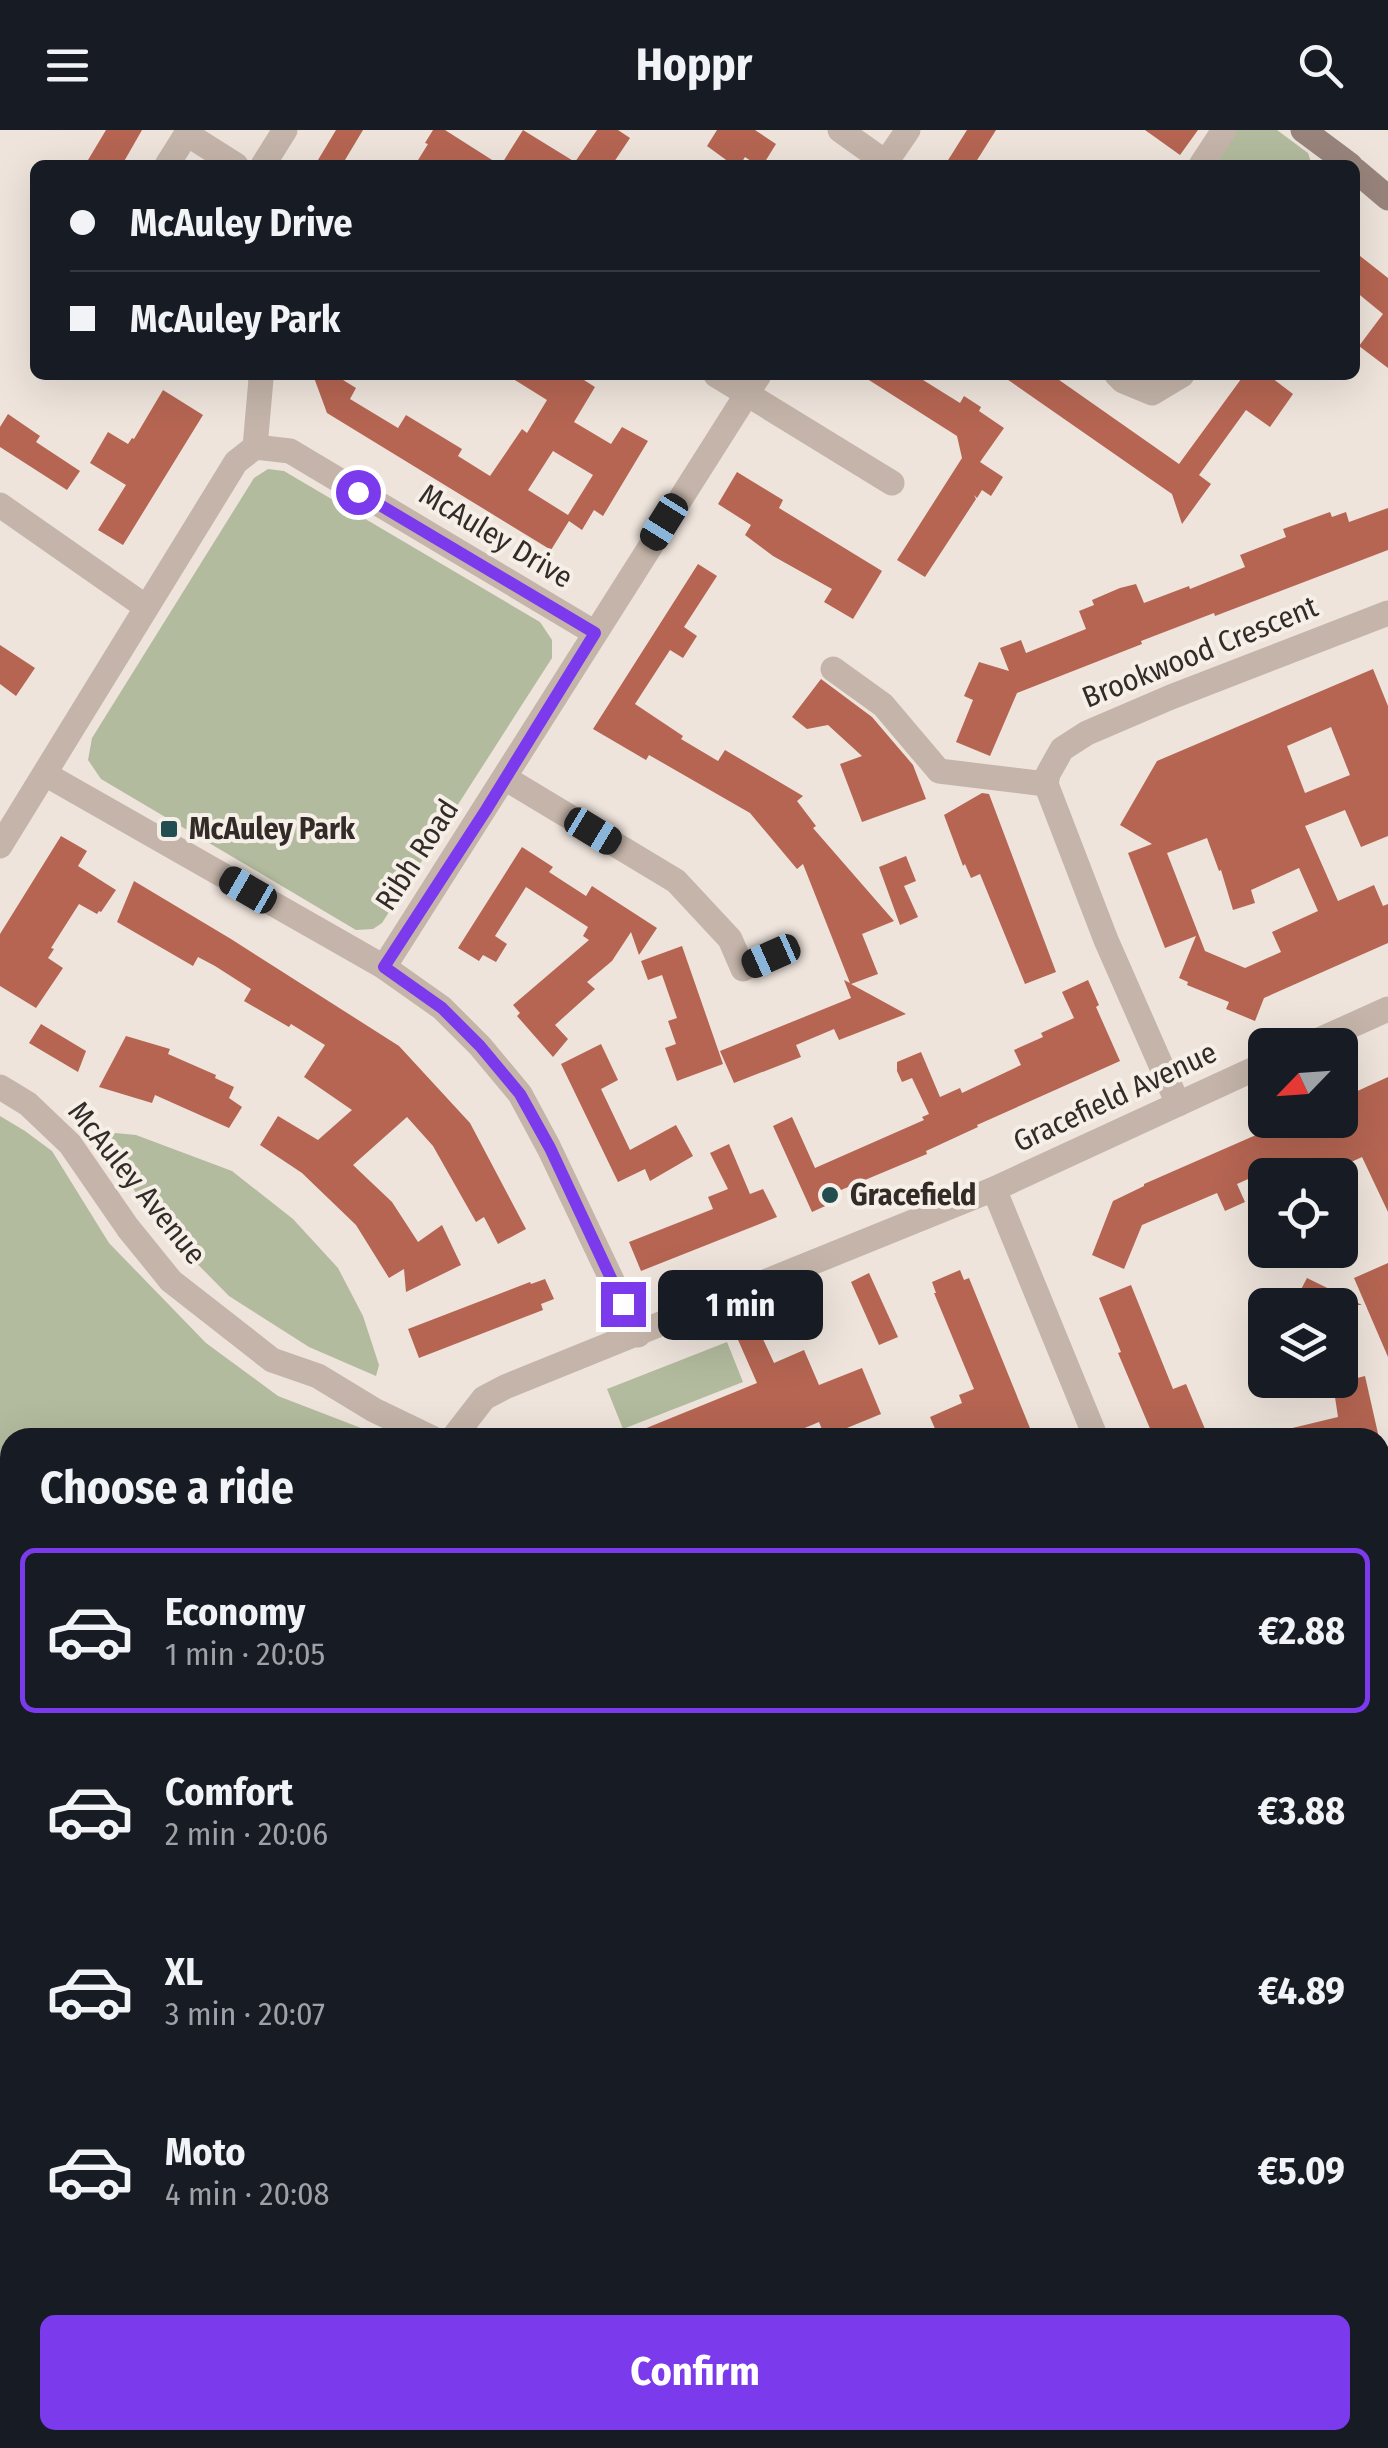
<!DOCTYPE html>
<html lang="en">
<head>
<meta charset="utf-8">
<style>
	:root { --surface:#171b24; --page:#20242c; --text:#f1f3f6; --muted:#9ea1a6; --line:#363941; --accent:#7c3aed }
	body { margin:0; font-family:"Fira Sans Condensed",sans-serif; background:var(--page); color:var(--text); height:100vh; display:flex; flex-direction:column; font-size:38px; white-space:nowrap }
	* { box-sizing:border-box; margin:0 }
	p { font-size:32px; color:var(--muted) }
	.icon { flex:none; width:55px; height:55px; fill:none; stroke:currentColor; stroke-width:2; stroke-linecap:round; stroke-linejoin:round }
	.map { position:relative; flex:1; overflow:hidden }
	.panel { position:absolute; left:0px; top:1298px; width:1390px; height:1022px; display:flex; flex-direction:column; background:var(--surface); border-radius:30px 30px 0 0; box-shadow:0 10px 40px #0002 }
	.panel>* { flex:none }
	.hud { position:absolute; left:30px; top:30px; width:1330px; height:220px; border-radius:15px; box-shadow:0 10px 40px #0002; display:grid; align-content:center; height:220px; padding:0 40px; background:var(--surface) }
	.needle { width:65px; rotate:245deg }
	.fabs { position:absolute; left:1248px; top:898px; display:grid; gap:20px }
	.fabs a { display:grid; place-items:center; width:110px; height:110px; border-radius:15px; background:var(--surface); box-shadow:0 10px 40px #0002; font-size:50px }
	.end { position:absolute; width:45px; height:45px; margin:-22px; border:12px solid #7c3aed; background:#fff; box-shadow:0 0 0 5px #fff }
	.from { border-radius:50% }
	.bubble { position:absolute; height:70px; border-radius:15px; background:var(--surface); box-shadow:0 10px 40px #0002; font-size:32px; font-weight:700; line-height:70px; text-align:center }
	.car { position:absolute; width:30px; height:60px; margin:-30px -15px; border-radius:12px; box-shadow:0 0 8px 2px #0007; background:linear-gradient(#222 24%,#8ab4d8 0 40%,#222 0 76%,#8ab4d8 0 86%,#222 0) }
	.hud b { display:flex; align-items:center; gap:35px; height:95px; font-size:38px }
	.hud b+b { border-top:2px solid var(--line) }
	.hud i { width:25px; height:25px; background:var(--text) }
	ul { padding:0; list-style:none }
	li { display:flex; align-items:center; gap:30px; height:165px; margin:0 20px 15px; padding:0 20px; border:5px solid transparent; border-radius:15px }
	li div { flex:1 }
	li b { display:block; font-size:38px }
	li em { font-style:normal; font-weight:700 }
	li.selected { border-color:var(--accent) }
	li>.icon { width:90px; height:90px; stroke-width:1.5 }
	h2 { padding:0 40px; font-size:45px; line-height:120px }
	.action { display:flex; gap:20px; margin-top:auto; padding:20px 40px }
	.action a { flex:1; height:115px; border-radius:15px; background:var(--accent); color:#fff; font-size:40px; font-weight:700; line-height:115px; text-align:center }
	header { display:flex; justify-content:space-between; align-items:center; height:130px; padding:0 40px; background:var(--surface); font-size:45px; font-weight:700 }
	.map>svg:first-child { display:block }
	.green { fill:#b3bb9e }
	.building { fill:#b56552; fill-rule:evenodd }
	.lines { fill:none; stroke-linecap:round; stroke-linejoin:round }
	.street { stroke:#c4b4a9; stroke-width:25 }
	.secondary { stroke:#98847b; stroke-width:25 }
	.route { stroke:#7c3aed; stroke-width:12 }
	.poi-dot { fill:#234e4f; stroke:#f6efe7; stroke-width:4 }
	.labels { text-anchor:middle; stroke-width:8; stroke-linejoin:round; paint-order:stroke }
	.street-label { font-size:30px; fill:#332b28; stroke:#f6efe7 }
	.poi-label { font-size:30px; font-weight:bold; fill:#332b28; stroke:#f6efe7; text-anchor:start }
</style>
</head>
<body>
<header><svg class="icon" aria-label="menu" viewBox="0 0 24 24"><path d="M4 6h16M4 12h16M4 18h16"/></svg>Hoppr<svg class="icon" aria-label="search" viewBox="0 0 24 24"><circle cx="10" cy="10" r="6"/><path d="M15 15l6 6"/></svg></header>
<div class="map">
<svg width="1388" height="2318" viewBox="0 0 1388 2318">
	<rect width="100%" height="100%" fill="#eee4dc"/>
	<!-- green -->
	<g class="green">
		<polygon points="1236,0 1277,0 1308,23 1312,35 1213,35"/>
		<polygon points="268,339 284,341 540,492 552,510 552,528 382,793 373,799 356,800 101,649 88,630 92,608 254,348"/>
		<polygon points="0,986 25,1001 52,1021 109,1113 206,1213 278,1266 361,1298 377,1307 10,1308 10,1777 0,1771"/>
		<polygon points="115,1003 136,1005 232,1041 293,1089 338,1138 363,1186 379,1235 376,1246 309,1217 229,1166 150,1086 119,1035 108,1012"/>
		<polygon points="727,1212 743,1252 623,1299 607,1259"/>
	</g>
	<!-- building -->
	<g class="building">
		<polygon points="106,0 142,0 122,35 85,35"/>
		<polygon points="336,0 363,0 342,35 315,35"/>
		<polygon points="433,0 445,0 500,35 415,35 428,14 425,13"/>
		<polygon points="523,0 575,32 597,0 618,0 630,8 612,35 501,35"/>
		<polygon points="717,0 755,0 776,14 763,35 757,35 745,27 740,35 733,35 707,16"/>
		<polygon points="967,0 996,0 974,35 945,35"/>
		<polygon points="1145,0 1198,0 1180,25"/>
		<polygon points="1355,122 1388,148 1388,238 1359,216 1383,184 1355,161"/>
		<path d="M313,245H335L356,258L350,269L398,298L406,285L462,319L458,326L490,346L522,299L527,303L547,270L507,245H576L595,257L574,292L611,314L622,297L648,311L603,386L594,380L582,400L569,391L551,420L327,283ZM553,321L593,345L568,385L528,360Z"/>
		<polygon points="861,245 915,245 960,273 964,266 981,277 979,281 1004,298 980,332 1003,347 991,366 982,360 977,368 974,365 976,369 925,447 897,430 962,328 957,306"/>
		<polygon points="1001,245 1052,245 1179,334 1244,245 1268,245 1293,264 1270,297 1246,280 1199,345 1211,354 1182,394 1172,364"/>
		<polygon points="163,260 203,285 123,415 98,400 126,355 90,333 108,302 128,314 132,308 134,309"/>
		<polygon points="8,284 40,306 36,312 80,341 67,360 0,317 0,297"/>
		<polygon points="737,342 783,370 779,378 882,441 853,489 824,472 832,459 773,426 745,405 751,395 718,374"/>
		<polygon points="1388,378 1388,420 1215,486 1214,483 1141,511 1142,514 1017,563 990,626 956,612 973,570 964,566 979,532 1009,541 1000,518 1021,510 1026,523 1086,499 1079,481 1094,475 1092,470 1120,458 1136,454 1144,473 1189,456 1190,459 1245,437 1240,425 1286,407 1283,399 1330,382 1332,387 1346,382 1349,392"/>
		<polygon points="698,434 717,446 684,497 697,506 683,528 670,520 635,574 683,606 681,609 718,631 725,620 803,666 797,671 816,696 813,698 894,791 862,804 878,844 851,854 906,884 839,910 834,899 796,915 801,927 734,953 720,921 851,868 844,850 850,853 803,734 797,739 750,683 649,625 646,630 593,599"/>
		<polygon points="0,515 35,538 16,566 0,554"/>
		<path d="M1373,539L1388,576V706L1361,717L1345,680L1305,696L1338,771L1374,755L1383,776L1388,774V813L1264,868L1255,891L1226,879L1229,872L1187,855L1188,852L1179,848L1196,806L1165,818L1128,723L1152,714L1120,695L1157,631ZM1331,597L1350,645L1305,663L1287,616ZM1207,708L1219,741L1221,740L1233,780L1255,773L1251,760L1299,738L1318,781L1272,802L1281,822L1245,838L1205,821L1167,723Z"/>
		<polygon points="821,549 872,587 913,635 926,669 862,692 840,634 862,626 828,595 807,599 792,587"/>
		<polygon points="982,663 989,664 1056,842 1025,854 980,744 971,748 965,734 963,736 944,685"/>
		<polygon points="61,706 87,721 78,736 116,760 101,782 99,781 97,784 79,774 51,818 54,819 48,828 63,838 36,878 0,856 0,804"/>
		<polygon points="522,717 553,737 549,742 586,766 592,756 657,798 639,825 631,802 612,831 587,852 595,859 555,895 568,909 553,927 517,886 520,883 513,875 589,810 583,806 588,797 526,757 495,806 507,814 496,832 483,825 479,831 458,818"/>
		<polygon points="906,726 916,751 904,756 918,787 900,795 879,737"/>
		<polygon points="134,751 231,809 399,916 470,993 526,1099 498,1114 484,1087 476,1092 433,1016 407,987 353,1035 392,1072 418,1112 442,1095 461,1135 406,1162 404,1139 389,1148 356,1095 302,1043 260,1015 278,986 318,1010 352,980 304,947 325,915 291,894 289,897 244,871 251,859 215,836 198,827 193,836 117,792"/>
		<polygon points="682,816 723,934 677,951 665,918 676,914 668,891 677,888 662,845 648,850 641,831"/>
		<polygon points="1088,850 1099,875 1096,877 1120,931 977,995 978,997 926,1021 927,1024 829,1065 832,1073 812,1082 773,996 792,987 815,1038 924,990 922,987 929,984 912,948 902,952 897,941 897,932 921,922 940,967 960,958 962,963 1021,935 1014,920 1043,907 1041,903 1074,888 1062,862"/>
		<polygon points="41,894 86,921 78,942 29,913"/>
		<polygon points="126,906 170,919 168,924 216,945 215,948 234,957 229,968 242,977 229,998 155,965 152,973 99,957"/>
		<polygon points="601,914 618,950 601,959 630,1020 676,995 693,1026 650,1051 645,1039 618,1052 561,934"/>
		<polygon points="1388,947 1388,1082 1362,1027 1334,1040 1331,1032 1302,1045 1298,1045 1291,1030 1237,1054 1245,1072 1225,1081 1217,1063 1142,1095 1124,1139 1092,1125 1113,1071 1144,1056 1144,1054 1290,990 1340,990 1340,969"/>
		<polygon points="729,1014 750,1064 763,1059 777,1087 641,1141 629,1112 713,1079 708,1067 728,1059 710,1023"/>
		<polygon points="1388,1133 1388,1227 1354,1148"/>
		<polygon points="960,1140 964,1150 969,1148 1034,1308 939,1308 930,1287 962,1273 959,1265 974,1259 934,1163 936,1163 932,1152"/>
		<polygon points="869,1143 898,1207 879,1215 851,1152"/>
		<polygon points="1307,1148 1362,1175 1313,1175 1297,1167"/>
		<polygon points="545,1149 554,1169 541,1174 543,1180 419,1228 408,1199 530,1152 531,1154"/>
		<polygon points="1131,1155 1173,1259 1186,1254 1205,1299 1186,1308 1154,1308 1118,1223 1121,1222 1099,1168"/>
		<polygon points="756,1194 774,1233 804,1220 819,1255 862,1238 881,1284 825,1307 819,1292 781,1308 622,1308 757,1253 735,1203"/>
		<polygon points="1365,1246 1379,1308 1285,1308 1284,1300 1338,1287 1333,1254"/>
	</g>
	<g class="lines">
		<!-- street -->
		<g class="street">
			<polyline points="840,0 885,32"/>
			<polyline points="187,4 236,35"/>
			<polyline points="167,35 189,0"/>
			<polyline points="263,35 285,0"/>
			<polyline points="884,35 908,0"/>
			<polyline points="1201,35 1224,0"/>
			<polyline points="716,245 892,353"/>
			<polyline points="1117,245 1123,251 1152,263 1182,245"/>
			<polyline points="255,317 261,249 259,245"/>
			<polyline points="0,375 146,477"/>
			<polyline points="833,539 883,575 939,641 1046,654"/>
			<polyline points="45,644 384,837 442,878 480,916 520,964 549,1018 638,1205"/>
			<polyline points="505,648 676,751 730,809 743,839 771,826"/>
			<polyline points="0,716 236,332 255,317 290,321 595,503"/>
			<polyline points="384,837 759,245"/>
			<polyline points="1308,915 1388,879"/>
			<polyline points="0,957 28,974 70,1014 128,1098 171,1151 272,1230 318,1246 374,1280 432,1308"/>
			<polyline points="1178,974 1106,810 1046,654 1048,644 1062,619 1087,603 1171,567 1388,483"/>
			<polyline points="994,1059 1096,1308"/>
			<polyline points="453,1308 484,1268 505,1257 994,1059 1265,934"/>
			<polyline points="0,1791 10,1798"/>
			<polyline points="1380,1885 1388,1890"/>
			<polyline points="1380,2235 1388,2239"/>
			<polyline points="702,2310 717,2318"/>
			<polyline points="1027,2310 1031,2318"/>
			<polyline points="414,2318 438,2310"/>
			<polyline points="729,2318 750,2310"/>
		</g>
		<!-- secondary -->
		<g class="secondary">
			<polyline points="1303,0 1350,35"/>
			<polyline points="1355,40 1388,68"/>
		</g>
	</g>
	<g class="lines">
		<!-- route -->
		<polyline class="route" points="358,362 595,503 486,680 384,837 442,878 480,916 520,964 550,1018 623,1174"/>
	</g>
	<!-- markers -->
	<g class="poi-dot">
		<rect x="159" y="689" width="20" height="20" rx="5"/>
		<circle cx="830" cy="1065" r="10"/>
	</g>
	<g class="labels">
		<!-- street labels -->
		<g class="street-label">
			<text transform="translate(496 406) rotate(31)" y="10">McAuley Drive</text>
			<text transform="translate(1200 522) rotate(-22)" y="10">Brookwood Crescent</text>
			<text transform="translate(417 725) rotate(-57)" y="10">Ribh Road</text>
			<text transform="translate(1115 967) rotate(-25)" y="10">Gracefield Avenue</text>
			<text transform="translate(137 1053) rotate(51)" y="10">McAuley Avenue</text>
		</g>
		<!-- poi labels -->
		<g class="poi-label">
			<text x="189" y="709">McAuley Park</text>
			<text x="850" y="1075">Gracefield</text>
		</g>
	</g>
</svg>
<div class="fabs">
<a><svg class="needle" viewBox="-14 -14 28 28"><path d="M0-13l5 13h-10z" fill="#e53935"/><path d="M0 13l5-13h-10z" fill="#9ea1a6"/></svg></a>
<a><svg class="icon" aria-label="locate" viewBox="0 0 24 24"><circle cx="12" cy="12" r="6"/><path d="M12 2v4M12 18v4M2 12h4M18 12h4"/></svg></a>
<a><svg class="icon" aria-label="layers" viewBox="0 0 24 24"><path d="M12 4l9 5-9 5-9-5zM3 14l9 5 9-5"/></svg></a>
</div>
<i class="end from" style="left:358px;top:362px"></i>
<i class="end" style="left:623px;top:1174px"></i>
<div class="bubble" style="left:658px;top:1140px;width:165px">1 min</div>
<i class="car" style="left:664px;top:392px;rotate:212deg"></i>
<i class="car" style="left:593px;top:701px;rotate:121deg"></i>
<i class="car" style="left:248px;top:760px;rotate:300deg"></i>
<i class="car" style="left:771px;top:826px;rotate:246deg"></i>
<div class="hud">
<b><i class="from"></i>McAuley Drive</b>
<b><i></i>McAuley Park</b>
</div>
<section class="panel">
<h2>Choose a ride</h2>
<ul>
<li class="selected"><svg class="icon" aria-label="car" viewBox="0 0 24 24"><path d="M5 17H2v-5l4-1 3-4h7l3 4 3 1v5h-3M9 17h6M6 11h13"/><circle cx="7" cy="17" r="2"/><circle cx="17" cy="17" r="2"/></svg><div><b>Economy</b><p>1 min · 20:05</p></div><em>€2.88</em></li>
<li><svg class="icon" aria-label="car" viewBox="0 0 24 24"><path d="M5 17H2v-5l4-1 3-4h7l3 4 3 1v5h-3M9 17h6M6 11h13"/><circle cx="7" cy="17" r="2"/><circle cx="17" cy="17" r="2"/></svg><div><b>Comfort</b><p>2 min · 20:06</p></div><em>€3.88</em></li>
<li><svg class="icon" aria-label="car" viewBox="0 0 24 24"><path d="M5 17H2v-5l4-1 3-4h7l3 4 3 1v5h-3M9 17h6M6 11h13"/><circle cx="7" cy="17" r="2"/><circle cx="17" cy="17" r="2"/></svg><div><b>XL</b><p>3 min · 20:07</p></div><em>€4.89</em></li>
<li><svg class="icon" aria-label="car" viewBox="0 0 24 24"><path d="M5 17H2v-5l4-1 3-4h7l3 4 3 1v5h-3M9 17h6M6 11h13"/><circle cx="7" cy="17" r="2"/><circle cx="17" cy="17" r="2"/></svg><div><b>Moto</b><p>4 min · 20:08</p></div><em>€5.09</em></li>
</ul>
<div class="action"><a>Confirm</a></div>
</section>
</div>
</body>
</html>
